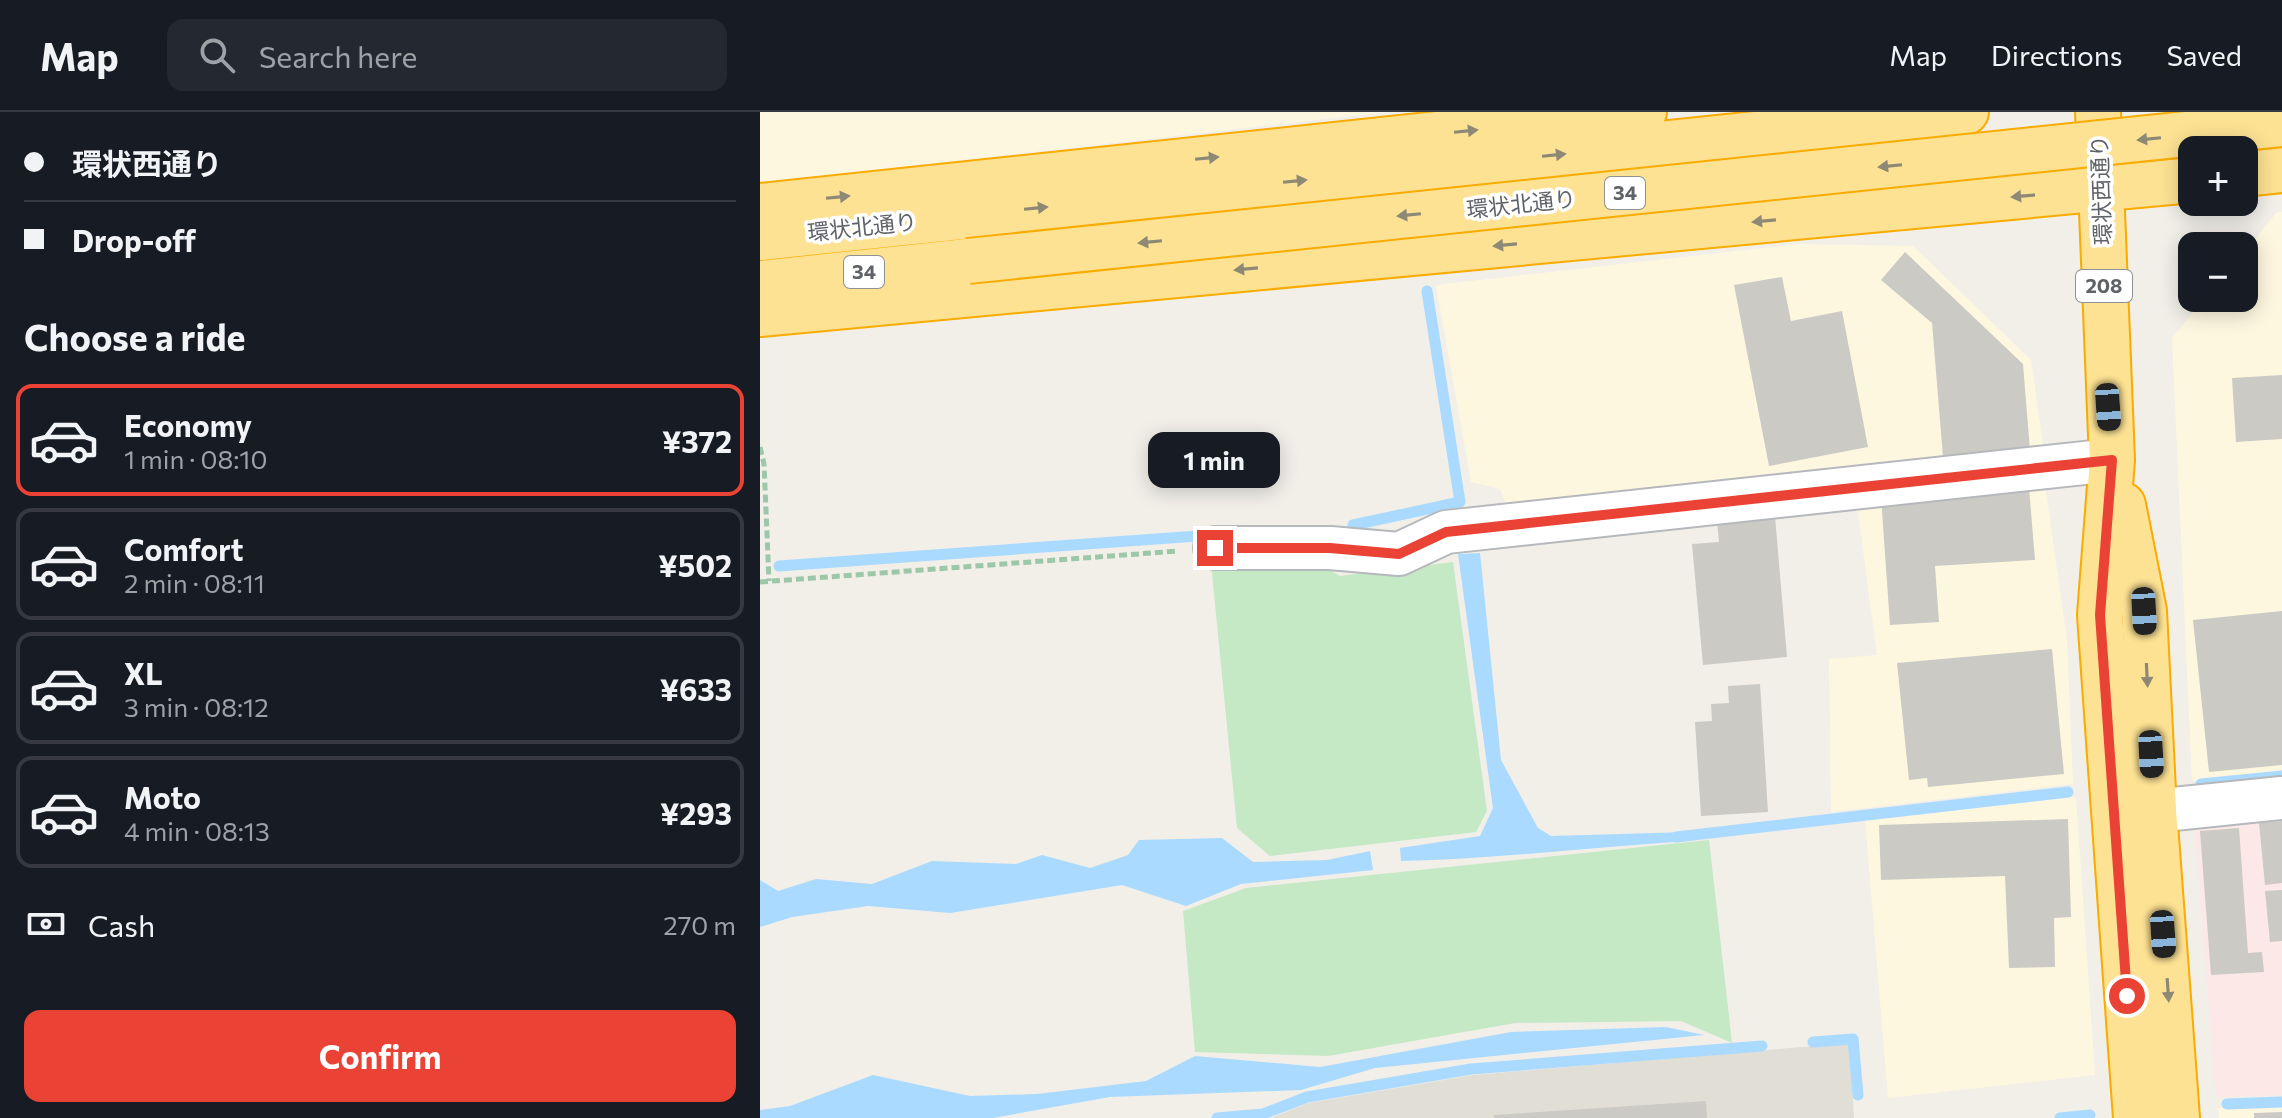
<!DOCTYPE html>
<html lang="en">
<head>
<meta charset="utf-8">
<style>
	:root { --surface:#171b24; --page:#242831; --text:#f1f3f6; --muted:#9ea1a6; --line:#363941; --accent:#ea4335 }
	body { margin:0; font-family:Commissioner,"Noto Sans JP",sans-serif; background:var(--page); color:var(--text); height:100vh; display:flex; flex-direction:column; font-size:30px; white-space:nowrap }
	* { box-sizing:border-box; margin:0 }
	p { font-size:26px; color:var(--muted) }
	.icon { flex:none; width:44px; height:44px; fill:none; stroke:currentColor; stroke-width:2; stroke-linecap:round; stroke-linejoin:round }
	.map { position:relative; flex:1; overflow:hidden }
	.details { display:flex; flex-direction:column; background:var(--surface); width:760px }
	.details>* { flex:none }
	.top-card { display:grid; align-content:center; height:176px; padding:0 24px; background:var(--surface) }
	.tools { position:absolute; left:1418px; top:24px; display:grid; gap:16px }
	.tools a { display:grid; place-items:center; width:80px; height:80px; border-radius:16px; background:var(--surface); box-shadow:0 4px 20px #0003; font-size:40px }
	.end { position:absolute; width:36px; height:36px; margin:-18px; border:10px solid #ea4335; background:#fff; box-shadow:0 0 0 4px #fff }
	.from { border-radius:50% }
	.bubble { position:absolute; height:56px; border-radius:16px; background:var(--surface); box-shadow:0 4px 20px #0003; font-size:26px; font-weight:700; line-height:56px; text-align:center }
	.car { position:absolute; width:24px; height:48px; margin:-24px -12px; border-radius:10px; box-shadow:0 0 6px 2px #0007; background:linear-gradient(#222 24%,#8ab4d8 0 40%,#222 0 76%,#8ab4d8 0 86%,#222 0) }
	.top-card b { display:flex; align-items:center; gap:28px; height:76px; font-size:30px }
	.top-card b+b { border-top:2px solid var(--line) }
	.top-card i { width:20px; height:20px; background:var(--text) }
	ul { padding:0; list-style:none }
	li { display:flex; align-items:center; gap:24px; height:112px; margin:0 16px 12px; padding:0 8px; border:4px solid var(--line); border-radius:16px }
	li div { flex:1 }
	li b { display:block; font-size:30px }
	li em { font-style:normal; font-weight:700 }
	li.on { border-color:var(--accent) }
	li>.icon { width:72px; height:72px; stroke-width:1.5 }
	h2 { padding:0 24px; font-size:36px; line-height:96px }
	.pay { display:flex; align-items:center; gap:20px; height:88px; padding:0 24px; font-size:30px }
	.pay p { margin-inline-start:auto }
	.primary-button { display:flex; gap:16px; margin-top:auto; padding:16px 24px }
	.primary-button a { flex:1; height:92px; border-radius:16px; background:var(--accent); color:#fff; font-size:32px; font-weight:700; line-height:92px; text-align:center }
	header { display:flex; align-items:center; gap:48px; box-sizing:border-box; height:112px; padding:0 40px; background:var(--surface); border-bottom:2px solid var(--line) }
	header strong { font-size:38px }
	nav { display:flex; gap:44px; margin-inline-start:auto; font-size:28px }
	.search { width:560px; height:72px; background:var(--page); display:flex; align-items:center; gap:20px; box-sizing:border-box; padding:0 28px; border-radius:16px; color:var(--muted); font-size:30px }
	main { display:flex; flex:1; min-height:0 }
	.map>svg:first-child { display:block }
	.commercial { fill:#fef7e0 }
	.education { fill:#e1ded6 }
	.medical { fill:#fce8e6 }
	.green { fill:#c5e8c5 }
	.water { fill:#aadaff }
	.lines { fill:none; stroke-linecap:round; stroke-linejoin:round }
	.stream { stroke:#aadaff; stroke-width:11 }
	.building { fill:#cccac5 }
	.minor-casing { stroke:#b5b8bc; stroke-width:46 }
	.highway-casing { stroke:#f9ab00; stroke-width:48 }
	.path { stroke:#9cc7a9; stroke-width:5; stroke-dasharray:8 4; stroke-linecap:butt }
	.minor { stroke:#fff; stroke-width:42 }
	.highway { stroke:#fde293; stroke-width:44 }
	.highway-bridge-casing { stroke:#f9ab00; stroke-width:48; stroke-linecap:butt }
	.highway-bridge { stroke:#fde293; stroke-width:44 }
	.oneway { fill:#8e8975 }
	.route { stroke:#ea4335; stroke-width:10 }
	.labels { text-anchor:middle; stroke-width:7; stroke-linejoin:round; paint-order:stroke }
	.shield { fill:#fff; stroke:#8f9295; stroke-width:2 }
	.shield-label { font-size:20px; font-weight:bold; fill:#5f6368 }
	.street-label { font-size:22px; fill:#5f6368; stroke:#fff }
</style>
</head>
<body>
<header>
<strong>Map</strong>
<div class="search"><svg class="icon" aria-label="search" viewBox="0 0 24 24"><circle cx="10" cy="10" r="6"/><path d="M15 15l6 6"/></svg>Search here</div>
<nav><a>Map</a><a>Directions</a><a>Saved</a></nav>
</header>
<main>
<section class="details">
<div class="top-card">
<b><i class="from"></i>環状西通り</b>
<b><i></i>Drop-off</b>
</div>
<h2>Choose a ride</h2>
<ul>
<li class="on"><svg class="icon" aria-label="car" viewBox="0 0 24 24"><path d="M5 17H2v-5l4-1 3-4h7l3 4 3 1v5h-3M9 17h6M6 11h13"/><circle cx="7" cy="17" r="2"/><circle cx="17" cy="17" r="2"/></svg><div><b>Economy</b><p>1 min · 08:10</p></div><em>¥372</em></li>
<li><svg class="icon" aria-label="car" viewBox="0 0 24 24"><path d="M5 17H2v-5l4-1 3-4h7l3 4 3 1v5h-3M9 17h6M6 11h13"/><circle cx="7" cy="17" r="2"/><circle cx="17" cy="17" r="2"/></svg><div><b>Comfort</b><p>2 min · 08:11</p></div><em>¥502</em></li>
<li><svg class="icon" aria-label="car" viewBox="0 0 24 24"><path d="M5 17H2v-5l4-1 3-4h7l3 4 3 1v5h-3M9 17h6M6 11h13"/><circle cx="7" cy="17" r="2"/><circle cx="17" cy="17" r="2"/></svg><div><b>XL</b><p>3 min · 08:12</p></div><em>¥633</em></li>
<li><svg class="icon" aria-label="car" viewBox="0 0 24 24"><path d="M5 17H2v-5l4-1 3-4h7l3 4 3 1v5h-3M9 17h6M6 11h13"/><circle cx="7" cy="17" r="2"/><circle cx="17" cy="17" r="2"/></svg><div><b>Moto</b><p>4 min · 08:13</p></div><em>¥293</em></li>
</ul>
<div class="pay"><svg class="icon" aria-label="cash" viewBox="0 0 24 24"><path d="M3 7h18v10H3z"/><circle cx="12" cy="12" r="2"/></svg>Cash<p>270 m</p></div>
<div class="primary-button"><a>Confirm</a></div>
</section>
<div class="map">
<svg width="1522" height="1006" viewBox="0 0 1522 1006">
	<rect width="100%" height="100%" fill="#f1efe8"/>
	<!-- commercial -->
	<g class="commercial">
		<polygon points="0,0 628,0 0,71"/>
		<polygon points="1517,100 1522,100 1522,660 1432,669 1412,226 1445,186 1484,186 1484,140"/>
		<polygon points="1037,132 1153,134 1271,248 1285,347 750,403 740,377 711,370 676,173"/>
		<polygon points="1284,365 1307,528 1313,672 1071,700 1069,547 1117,543 1096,385"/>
		<polygon points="1316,685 1335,963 1128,986 1105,707"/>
		<polygon points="1522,993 1522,1006 1459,1006 1458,996"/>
	</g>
	<!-- education -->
	<polygon class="education" points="1090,931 1094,1006 511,1006 548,991 713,963"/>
	<!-- medical -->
	<polygon class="medical" points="1522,673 1522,983 1456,985 1432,682"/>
	<!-- green -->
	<g class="green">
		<polygon points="693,450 727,699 716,720 510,744 477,716 451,451 561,453 580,464"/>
		<polygon points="949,728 972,931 921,909 755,911 568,944 435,940 423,799 486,776"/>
	</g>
	<!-- water -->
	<g class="water">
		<path d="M720,441L741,648L778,716L791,724L928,720V729C833,735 737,747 641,749L640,736L720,724L733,696L698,442Z"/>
		<polygon points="462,726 493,750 567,748 610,739 613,758 481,772 426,794 362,773 190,801 108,794 32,805 0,815 0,768 18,779 56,767 112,772 172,749 256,752 282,743 330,756 368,743 379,728"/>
		<polygon points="906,915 944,923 615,956 541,978 350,985 233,1006 0,1006 0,998 30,994 113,963 210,984 277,982 386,969 435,944 560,955 751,920"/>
	</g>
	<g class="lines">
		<!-- stream -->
		<g class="stream">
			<polyline points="593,413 700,390 667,179"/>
			<polyline points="19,454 452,423"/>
			<polyline points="1441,672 1522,664"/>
			<polyline points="916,725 1308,680"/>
			<polyline points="1053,930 1093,927 1098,983"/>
			<polyline points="1467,992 1522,990"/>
			<polyline points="457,1006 503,1002 547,985 711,957 1002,934"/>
			<polyline points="1300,1006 1330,1003"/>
		</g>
	</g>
	<!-- building -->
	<g class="building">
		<polygon points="1145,140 1263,252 1270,338 1183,345 1172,211 1121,168"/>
		<polygon points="1022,165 1031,209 1082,199 1108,335 1009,354 974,173"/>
		<polygon points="1522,263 1522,327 1476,330 1472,266"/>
		<polygon points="1269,375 1275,448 1175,454 1179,510 1130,513 1121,385"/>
		<polygon points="1015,404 1027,545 943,553 932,432 959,430 957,409"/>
		<polygon points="1522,499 1522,653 1449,660 1433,508"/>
		<polygon points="1292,537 1304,662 1168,675 1167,666 1149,668 1137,551"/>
		<polygon points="1000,572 1008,700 941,704 935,610 952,609 951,592 969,591 968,574"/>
		<polygon points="1308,707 1311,805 1294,806 1295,855 1249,856 1245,764 1121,768 1119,713"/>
		<polygon points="1522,709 1522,771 1505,773 1499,711"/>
		<polygon points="1479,716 1488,841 1502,840 1504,860 1451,863 1440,719"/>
		<polygon points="1522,778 1522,829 1510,830 1505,779"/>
		<polygon points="946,989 947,1006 734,1006 734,1003"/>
		<polygon points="1522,1000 1522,1006 1494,1006 1494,1001"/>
	</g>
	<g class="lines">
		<!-- minor casing -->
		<g class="minor-casing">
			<g id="minor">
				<polyline points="455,436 570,436 639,442 686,420 1352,348"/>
				<polyline points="1394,699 1522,686"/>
			</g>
		</g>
		<!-- highway casing -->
		<g class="highway-casing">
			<g id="highway">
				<polyline points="1338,0 1352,348 1340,503 1376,1006"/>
				<polyline points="1484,62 1522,58"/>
				<polyline points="0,94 884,0"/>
				<polyline points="0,126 1206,0"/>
				<polyline points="0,171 208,149"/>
				<polyline points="0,202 1432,68"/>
				<polyline points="1363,393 1384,499 1394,699 1417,1006"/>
			</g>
		</g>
		<!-- path -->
		<g class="path">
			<polyline points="0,335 4,352 9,469"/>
			<polyline points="0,470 418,439"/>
		</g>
		<!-- minor -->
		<use href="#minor" class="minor"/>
		<!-- highway -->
		<use href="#highway" class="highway"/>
		<!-- highway-bridge casing -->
		<g class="highway-bridge-casing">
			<polyline id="highway-bridge" points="208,149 1522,12"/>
		</g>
		<!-- highway-bridge -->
		<use href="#highway-bridge" class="highway-bridge"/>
	</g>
	<!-- one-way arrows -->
	<defs><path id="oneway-solid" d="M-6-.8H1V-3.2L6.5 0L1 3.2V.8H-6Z" transform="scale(2)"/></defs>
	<g class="oneway">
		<use href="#oneway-solid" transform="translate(706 19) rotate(-6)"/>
		<use href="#oneway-solid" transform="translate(1389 27) rotate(174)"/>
		<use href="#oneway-solid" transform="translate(794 43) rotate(-6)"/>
		<use href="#oneway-solid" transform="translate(447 46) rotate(-6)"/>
		<use href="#oneway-solid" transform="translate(1130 54) rotate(174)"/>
		<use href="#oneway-solid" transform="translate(535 69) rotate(-6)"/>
		<use href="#oneway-solid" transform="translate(1263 84) rotate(175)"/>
		<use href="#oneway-solid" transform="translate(78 85) rotate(-6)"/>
		<use href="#oneway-solid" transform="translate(276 96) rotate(-6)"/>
		<use href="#oneway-solid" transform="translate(649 103) rotate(174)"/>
		<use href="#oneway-solid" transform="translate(1004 109) rotate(175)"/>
		<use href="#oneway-solid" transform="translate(390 130) rotate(174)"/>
		<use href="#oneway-solid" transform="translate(745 133) rotate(175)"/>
		<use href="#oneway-solid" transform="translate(486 157) rotate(175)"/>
		<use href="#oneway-solid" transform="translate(1387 563) rotate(87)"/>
		<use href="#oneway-solid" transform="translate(1408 878) rotate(86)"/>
	</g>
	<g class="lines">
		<!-- route -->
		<polyline class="route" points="455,436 570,436 639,442 686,420 1352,348 1340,503 1367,884"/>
	</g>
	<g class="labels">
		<!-- shield labels -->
		<g class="shield">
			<rect x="845" y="65" width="40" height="32" rx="6"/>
			<rect x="84" y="144" width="40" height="32" rx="6"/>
			<rect x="1316" y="158" width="56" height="32" rx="6"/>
		</g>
		<g class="shield-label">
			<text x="865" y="88">34</text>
			<text x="104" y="167">34</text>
			<text x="1344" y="181">208</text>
		</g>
		<!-- street labels -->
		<g class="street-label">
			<text transform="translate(1341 78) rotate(-92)" y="8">環状西通り</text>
			<text transform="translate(761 92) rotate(-6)" y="8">環状北通り</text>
			<text transform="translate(102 115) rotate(-6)" y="8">環状北通り</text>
		</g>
	</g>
</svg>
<div class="tools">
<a>+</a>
<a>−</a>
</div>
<i class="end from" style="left:1367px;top:884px"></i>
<i class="end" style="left:455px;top:436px"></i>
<div class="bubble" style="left:388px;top:320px;width:132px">1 min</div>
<i class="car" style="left:1348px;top:295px;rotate:176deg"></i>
<i class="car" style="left:1384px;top:499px;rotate:177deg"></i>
<i class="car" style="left:1391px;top:642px;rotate:177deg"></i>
<i class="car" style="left:1403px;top:822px;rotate:176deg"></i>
</div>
</main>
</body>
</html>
